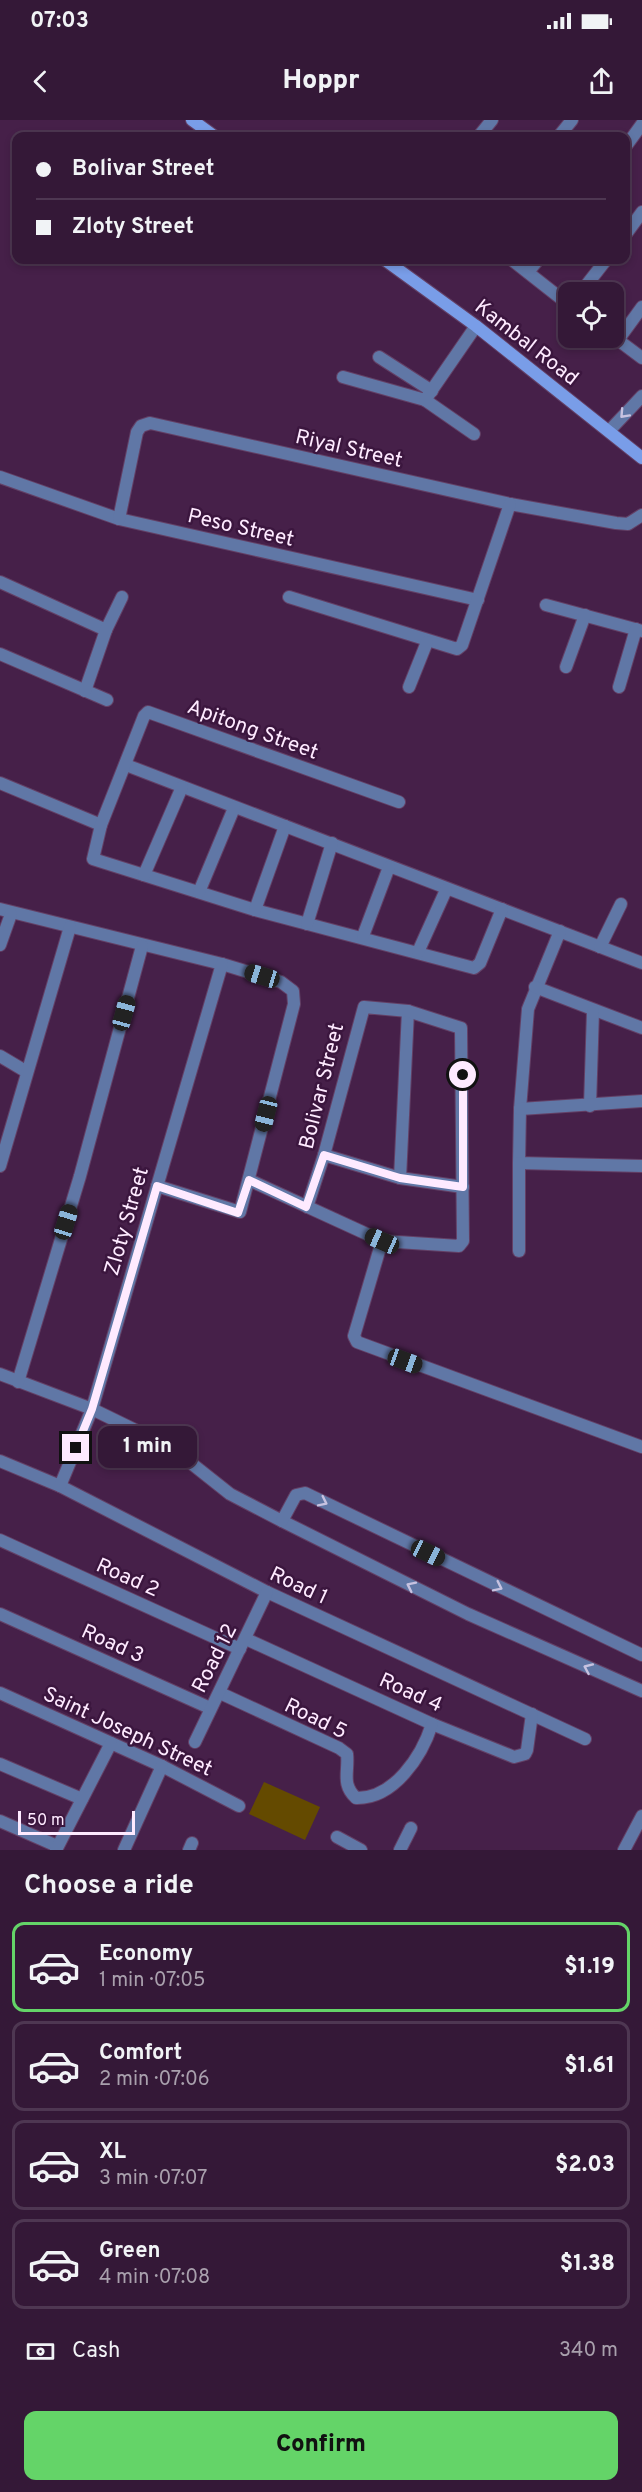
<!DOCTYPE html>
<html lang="en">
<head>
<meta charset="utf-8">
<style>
	:root { --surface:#341837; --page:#3f2542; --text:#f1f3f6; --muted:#a9a0ad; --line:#4e3752; --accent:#64d468 }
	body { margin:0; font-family:Overpass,sans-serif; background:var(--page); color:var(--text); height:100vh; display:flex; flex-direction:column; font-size:22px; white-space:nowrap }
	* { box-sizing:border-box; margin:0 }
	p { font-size:20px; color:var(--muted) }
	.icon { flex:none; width:33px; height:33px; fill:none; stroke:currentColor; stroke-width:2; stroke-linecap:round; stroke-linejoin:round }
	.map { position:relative; height:1730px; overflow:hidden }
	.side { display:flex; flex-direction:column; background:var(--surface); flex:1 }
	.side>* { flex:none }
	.hud { position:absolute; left:12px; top:12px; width:618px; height:132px; border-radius:12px; box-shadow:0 3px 9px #0003,0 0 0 2px var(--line); display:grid; align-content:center; height:132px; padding:0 24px; background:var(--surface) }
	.tools { position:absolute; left:558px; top:162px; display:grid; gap:12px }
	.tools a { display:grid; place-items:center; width:66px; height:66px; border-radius:12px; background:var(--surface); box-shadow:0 3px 9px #0003,0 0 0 2px var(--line); font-size:30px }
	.scale { position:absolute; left:18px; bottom:15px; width:117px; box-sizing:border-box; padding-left:6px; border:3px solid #feeaff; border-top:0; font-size:16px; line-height:21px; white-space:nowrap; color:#feeaff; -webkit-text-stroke:4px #3b163e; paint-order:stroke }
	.end { position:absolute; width:27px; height:27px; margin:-14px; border:8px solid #feeaff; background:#111; box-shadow:0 0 0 3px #111 }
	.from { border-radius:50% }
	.bubble { position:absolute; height:42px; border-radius:12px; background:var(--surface); box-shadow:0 3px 9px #0003,0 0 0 2px var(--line); font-size:20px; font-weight:800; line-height:42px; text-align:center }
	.car { position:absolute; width:18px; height:36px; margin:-18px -9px; border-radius:8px; box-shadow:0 0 4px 2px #0007; background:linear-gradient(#222 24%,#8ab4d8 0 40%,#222 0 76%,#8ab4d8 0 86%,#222 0) }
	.hud b { display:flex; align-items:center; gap:21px; height:57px; font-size:22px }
	.hud b+b { border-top:2px solid var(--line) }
	.hud i { width:15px; height:15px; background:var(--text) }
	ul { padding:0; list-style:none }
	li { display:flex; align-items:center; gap:18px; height:90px; margin:0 12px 9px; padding:0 12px; border:3px solid var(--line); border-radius:12px }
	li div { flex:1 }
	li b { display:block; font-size:22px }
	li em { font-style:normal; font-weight:800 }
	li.on { border-color:var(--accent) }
	li>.icon { width:54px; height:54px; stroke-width:1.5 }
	h2 { padding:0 24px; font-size:27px; line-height:72px }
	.pay { display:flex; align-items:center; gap:15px; height:66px; padding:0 24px; font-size:22px }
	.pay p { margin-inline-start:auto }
	.button { display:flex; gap:12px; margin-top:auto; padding:12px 24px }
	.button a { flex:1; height:69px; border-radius:12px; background:var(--accent); color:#111; font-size:24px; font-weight:800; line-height:69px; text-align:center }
	.status { display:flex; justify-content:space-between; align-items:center; height:42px; padding:0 30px; background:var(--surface); direction:ltr }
	.status svg { height:16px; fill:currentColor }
	header { display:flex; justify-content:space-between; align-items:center; height:78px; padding:0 24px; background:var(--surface); font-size:27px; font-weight:800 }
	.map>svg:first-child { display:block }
	.green { fill:#644a00 }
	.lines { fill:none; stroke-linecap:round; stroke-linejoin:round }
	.minor-casing { stroke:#634066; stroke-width:14 }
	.secondary-casing { stroke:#634066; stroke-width:14 }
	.minor { stroke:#6077a6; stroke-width:12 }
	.secondary { stroke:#799de8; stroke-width:12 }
	.oneway { stroke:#c7c2e0 }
	.route { stroke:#feeaff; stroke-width:8 }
	.labels { text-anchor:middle; stroke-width:5; stroke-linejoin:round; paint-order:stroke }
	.street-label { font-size:21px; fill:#feeaff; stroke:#3b163e }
</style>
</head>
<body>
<div class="status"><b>07:03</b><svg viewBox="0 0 49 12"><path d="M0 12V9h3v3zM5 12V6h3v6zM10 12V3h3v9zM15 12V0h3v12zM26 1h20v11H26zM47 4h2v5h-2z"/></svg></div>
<header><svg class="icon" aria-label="back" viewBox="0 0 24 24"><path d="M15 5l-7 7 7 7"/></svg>Hoppr<svg class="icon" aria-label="share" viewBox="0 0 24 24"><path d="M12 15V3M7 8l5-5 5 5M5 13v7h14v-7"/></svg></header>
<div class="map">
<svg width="642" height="1730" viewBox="0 0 642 1730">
	<rect width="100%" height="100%" fill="#462049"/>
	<!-- green -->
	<polygon class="green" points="264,1662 320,1687 305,1720 249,1694"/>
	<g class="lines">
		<!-- minor casing -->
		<g class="minor-casing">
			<g id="minor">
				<polyline points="479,16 492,0"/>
				<polyline points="559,16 572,0"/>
				<polyline points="626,26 642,4"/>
				<polyline points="626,114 642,92"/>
				<polyline points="512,140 568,184"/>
				<polyline points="528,152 538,140"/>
				<polyline points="581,172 606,140"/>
				<polyline points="614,217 642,238"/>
				<polyline points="618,220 642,187"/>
				<polyline points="379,237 432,271"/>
				<polyline points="343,257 425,280"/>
				<polyline points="609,311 642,276"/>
				<polyline points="474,314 425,280 476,206"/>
				<polyline points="0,357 119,399 478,480"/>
				<polyline points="119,399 137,312 141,306 150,303 510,384 616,403 628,404 642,395"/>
				<polyline points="0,462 106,510"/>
				<polyline points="289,477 457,529 462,525 510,384"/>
				<polyline points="546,485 642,511"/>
				<polyline points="0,534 107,580"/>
				<polyline points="566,547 585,495"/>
				<polyline points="409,567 427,522"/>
				<polyline points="619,567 636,509"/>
				<polyline points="85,571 106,510 122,477"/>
				<polyline points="126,645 642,843"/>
				<polyline points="0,663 101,705"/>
				<polyline points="399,682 148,592 144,596 101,705 93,739 255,790 474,848 480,843 502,789"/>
				<polyline points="144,755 182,667"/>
				<polyline points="199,772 234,688"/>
				<polyline points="0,789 222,844 281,862 293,871 294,884 240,1092 157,1066"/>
				<polyline points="255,790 285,706"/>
				<polyline points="307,804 332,723"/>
				<polyline points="560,811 528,889 520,989 519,1043 642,1046"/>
				<polyline points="363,816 389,747"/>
				<polyline points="0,825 11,794"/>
				<polyline points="600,827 621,784"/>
				<polyline points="418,832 446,770"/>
				<polyline points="535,867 642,908"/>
				<polyline points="0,936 27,952"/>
				<polyline points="590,986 593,891"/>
				<polyline points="520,989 642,981"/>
				<polyline points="324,1035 400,1058 463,1067"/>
				<polyline points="519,1043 519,1131"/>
				<polyline points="0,1046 70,807"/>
				<polyline points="400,1058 408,891"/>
				<polyline points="249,1060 382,1121 459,1126 463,1121 461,908 408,891 364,887 324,1035 307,1087"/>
				<polyline points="382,1121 354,1216 357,1222 642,1327"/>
				<polyline points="0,1254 92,1289 172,1328 230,1374 282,1401 468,1494 642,1571"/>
				<polyline points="18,1262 80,1056 142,826"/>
				<polyline points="0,1341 60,1366 267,1472 585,1619"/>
				<polyline points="60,1366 92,1289 222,844"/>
				<polyline points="282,1401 296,1375 305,1373 642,1535"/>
				<polyline points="0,1420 240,1529"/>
				<polyline points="0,1494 210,1588"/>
				<polyline points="246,1519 432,1604 514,1637 525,1634 527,1630 532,1594"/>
				<polyline points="0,1573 162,1646 239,1686"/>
				<path d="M220,1573L339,1628L347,1634C349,1652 341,1664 356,1678C394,1679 422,1636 432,1604"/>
				<polyline points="195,1622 267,1472"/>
				<polyline points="0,1644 82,1679"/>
				<polyline points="0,1701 57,1726"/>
				<polyline points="337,1717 361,1730"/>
				<polyline points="56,1730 111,1623"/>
				<polyline points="124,1730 162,1646"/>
				<polyline points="189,1730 192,1723"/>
				<polyline points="400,1730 411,1708"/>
				<polyline points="624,1730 642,1696"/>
			</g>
		</g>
		<!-- secondary casing -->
		<g class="secondary-casing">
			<g id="secondary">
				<polyline points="192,0 214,16"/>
				<polyline points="385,140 476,206 642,338"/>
			</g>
		</g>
		<!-- minor -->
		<use href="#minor" class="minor"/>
		<!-- secondary -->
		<use href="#secondary" class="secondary"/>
	</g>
	<!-- one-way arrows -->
	<defs><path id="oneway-chevron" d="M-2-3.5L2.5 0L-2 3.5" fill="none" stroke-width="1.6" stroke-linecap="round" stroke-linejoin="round" transform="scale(1.5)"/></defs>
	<g class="oneway">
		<use href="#oneway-chevron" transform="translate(624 294) rotate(133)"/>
		<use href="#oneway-chevron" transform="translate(323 1382) rotate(26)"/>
		<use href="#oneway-chevron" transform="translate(411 1466) rotate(-154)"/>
		<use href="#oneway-chevron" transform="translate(498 1467) rotate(26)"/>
		<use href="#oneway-chevron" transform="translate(588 1548) rotate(-156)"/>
	</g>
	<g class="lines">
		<!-- route -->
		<polyline class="route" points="76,1328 92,1289 157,1066 238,1093 249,1060 306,1087 324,1035 400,1058 463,1067 463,955"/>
	</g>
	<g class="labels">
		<!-- street labels -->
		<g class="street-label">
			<text transform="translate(527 222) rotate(38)" y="7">Kambal Road</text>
			<text transform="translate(349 328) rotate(13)" y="7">Riyal Street</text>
			<text transform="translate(241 407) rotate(13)" y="7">Peso Street</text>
			<text transform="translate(253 609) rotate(20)" y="7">Apitong Street</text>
			<text transform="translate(321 966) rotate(-76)" y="7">Bolivar Street</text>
			<text transform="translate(126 1101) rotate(-74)" y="7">Zloty Street</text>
			<text transform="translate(128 1457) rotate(24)" y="7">Road 2</text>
			<text transform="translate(299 1465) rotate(25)" y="7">Road 1</text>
			<text transform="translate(113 1523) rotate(24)" y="7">Road 3</text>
			<text transform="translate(214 1538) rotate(-63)" y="7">Road 12</text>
			<text transform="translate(411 1572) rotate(24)" y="7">Road 4</text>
			<text transform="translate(316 1598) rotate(26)" y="7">Road 5</text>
			<text transform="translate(128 1611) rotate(25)" y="7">Saint Joseph Street</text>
		</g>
	</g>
</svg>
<div class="tools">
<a><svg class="icon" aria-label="locate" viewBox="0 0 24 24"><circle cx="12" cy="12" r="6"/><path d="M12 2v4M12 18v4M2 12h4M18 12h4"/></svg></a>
</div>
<div class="scale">50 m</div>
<i class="end from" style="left:463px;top:955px"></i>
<i class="end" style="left:76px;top:1328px"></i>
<div class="bubble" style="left:98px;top:1306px;width:99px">1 min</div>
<i class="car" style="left:262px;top:856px;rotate:287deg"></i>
<i class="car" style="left:124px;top:893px;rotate:15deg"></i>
<i class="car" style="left:266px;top:994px;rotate:194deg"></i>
<i class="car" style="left:66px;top:1102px;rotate:17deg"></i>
<i class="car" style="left:382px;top:1121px;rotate:294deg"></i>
<i class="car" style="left:405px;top:1241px;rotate:110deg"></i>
<i class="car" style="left:428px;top:1433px;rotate:116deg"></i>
<div class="hud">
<b><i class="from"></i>Bolivar Street</b>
<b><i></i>Zloty Street</b>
</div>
</div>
<section class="side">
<h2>Choose a ride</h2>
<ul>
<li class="on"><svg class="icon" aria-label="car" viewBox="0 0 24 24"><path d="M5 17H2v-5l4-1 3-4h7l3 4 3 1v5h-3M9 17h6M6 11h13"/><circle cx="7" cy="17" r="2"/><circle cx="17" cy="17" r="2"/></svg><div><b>Economy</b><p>1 min · 07:05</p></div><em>$1.19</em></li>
<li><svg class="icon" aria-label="car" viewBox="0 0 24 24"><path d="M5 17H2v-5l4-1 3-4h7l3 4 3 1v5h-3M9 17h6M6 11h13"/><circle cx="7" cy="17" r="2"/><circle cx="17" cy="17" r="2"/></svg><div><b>Comfort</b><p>2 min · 07:06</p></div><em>$1.61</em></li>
<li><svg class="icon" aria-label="car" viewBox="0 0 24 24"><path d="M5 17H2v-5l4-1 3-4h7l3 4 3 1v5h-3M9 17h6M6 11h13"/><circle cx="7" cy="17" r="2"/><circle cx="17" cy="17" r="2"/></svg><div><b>XL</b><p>3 min · 07:07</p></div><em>$2.03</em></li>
<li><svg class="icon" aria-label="car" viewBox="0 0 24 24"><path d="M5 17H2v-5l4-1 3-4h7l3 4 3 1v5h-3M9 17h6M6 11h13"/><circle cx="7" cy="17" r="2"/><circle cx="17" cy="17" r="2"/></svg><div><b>Green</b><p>4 min · 07:08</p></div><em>$1.38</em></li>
</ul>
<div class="pay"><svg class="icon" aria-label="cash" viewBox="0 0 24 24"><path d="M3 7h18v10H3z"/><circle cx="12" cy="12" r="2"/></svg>Cash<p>340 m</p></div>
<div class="button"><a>Confirm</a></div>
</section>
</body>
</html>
